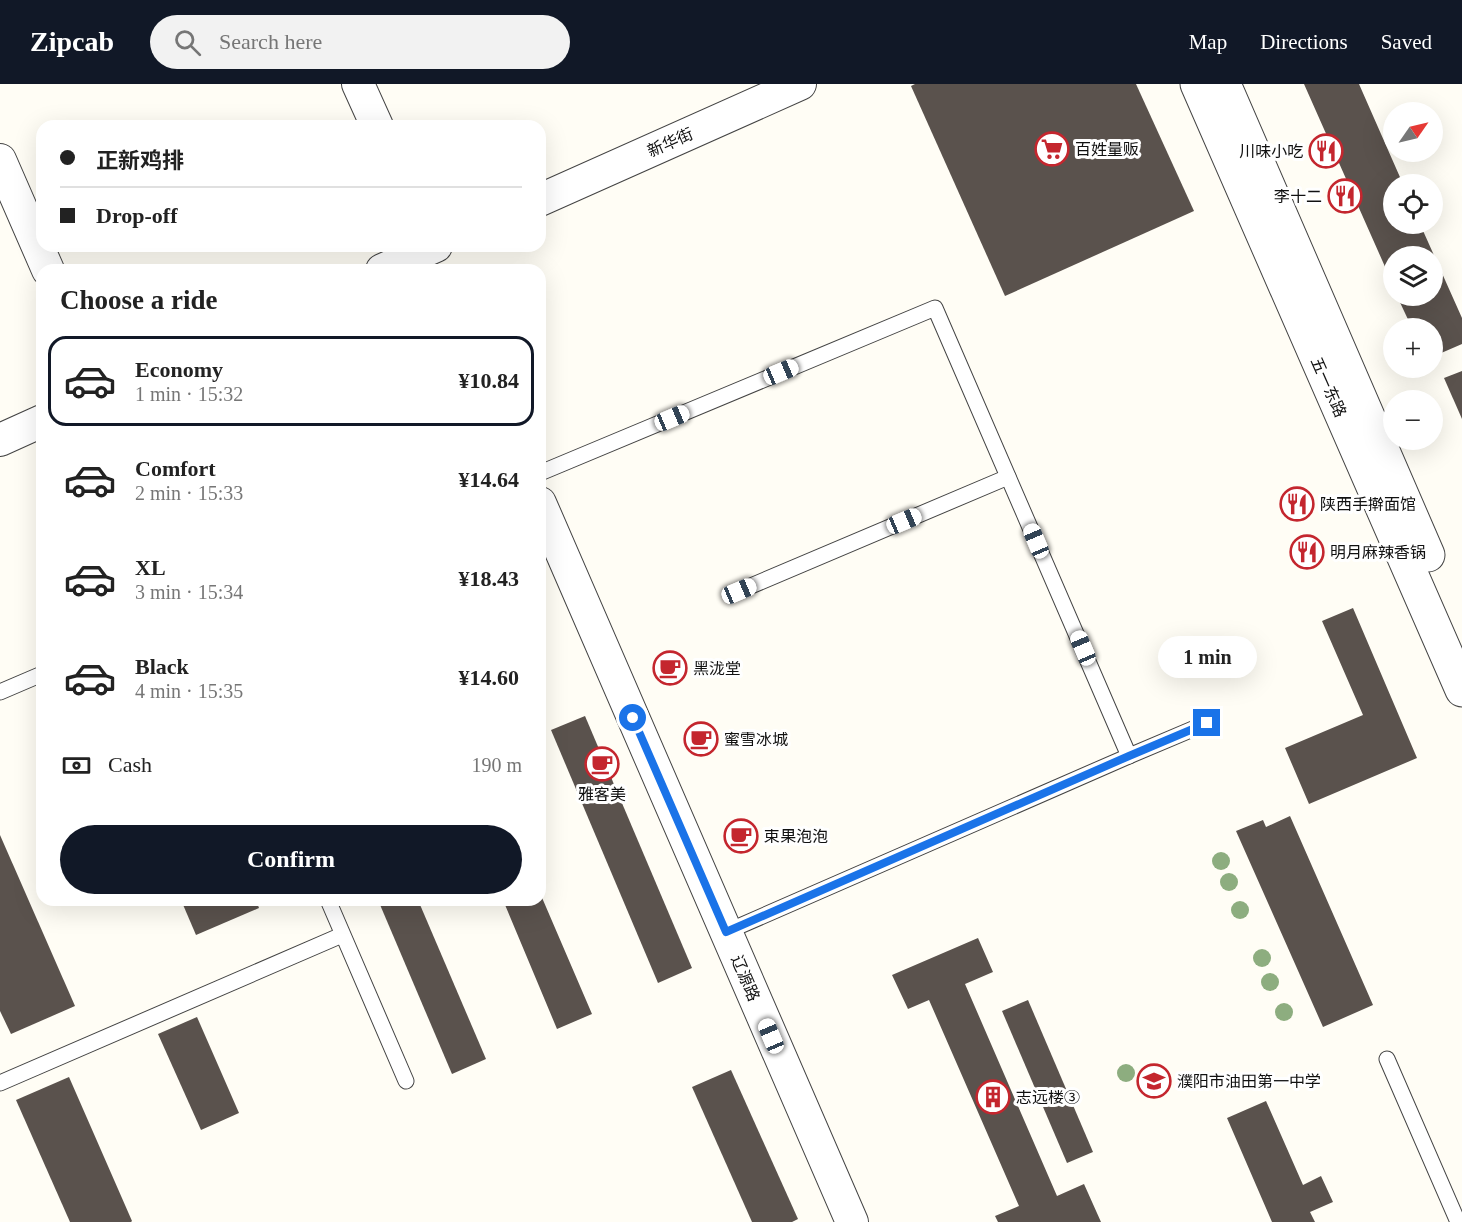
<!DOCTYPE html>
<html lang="en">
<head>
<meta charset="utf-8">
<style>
	:root { --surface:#fff; --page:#f2f2f2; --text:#222; --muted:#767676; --line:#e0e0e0; --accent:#111827 }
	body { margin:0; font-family:"Times New Roman","Noto Sans SC",serif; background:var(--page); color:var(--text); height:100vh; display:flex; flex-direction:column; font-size:22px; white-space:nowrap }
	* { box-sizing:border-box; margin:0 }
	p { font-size:20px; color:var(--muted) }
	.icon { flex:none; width:33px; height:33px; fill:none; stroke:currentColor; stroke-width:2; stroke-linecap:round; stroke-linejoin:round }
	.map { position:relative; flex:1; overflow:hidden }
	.sheet { position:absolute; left:36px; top:180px; width:510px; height:642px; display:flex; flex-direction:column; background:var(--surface); border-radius:18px; box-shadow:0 6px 24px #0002 }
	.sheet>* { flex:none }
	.hud { position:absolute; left:36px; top:36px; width:510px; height:132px; border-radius:18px; box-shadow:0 6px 24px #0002; display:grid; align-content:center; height:132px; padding:0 24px; background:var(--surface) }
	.needle { width:39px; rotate:56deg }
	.buttons { position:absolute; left:1383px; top:18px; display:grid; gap:12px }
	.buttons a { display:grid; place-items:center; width:60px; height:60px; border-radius:50%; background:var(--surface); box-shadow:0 6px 24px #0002; font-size:30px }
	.end { position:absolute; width:27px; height:27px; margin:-14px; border:8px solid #1a73e8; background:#fff; box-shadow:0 0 0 3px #fff }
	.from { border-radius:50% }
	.bubble { position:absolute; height:42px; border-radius:21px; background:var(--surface); box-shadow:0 6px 24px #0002; font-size:20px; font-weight:700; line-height:42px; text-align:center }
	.car { position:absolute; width:18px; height:36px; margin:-18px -9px; border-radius:8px; box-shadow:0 0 4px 2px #0007; background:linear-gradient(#fff 24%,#345 0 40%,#fff 0 76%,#345 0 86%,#fff 0) }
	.hud b { display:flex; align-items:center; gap:21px; height:57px; font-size:22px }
	.hud b+b { border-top:2px solid var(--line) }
	.hud i { width:15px; height:15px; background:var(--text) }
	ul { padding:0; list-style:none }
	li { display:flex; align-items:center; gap:18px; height:90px; margin:0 12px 9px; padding:0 12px; border:3px solid transparent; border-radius:18px }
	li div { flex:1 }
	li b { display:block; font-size:22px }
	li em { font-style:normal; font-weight:700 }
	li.current { border-color:var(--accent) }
	li>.icon { width:54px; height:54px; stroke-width:1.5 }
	h2 { padding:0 24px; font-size:27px; line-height:72px }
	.pay { display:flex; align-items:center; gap:15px; height:66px; padding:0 24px; font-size:22px }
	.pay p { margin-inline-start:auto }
	.button { display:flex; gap:12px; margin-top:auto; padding:12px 24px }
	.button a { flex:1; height:69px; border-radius:36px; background:var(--accent); color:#fff; font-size:24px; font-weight:700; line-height:69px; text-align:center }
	header { display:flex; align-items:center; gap:36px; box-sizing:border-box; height:84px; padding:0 30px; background:var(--accent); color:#fff }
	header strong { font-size:28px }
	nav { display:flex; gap:33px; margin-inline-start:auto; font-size:21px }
	.search { width:420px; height:54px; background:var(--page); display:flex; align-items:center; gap:15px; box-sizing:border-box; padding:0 21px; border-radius:33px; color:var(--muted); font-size:22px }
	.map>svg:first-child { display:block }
	.building { fill:#5a524d }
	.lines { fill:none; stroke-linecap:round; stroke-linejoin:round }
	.service-casing { stroke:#444; stroke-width:17 }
	.minor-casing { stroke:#444; stroke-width:34 }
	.tertiary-casing { stroke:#444; stroke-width:35 }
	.service { stroke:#fff; stroke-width:15 }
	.minor { stroke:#fff; stroke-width:32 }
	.tertiary { stroke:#fff; stroke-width:33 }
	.tree { fill:#8dad7f }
	.route { stroke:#1a73e8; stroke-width:8 }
	.labels { text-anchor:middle; stroke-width:6; stroke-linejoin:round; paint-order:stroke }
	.street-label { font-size:16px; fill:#111; stroke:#fff }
	.poi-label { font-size:16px; fill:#111; stroke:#fff; text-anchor:start }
</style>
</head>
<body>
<header>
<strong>Zipcab</strong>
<div class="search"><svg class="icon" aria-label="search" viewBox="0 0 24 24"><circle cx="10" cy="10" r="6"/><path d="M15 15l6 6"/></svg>Search here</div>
<nav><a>Map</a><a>Directions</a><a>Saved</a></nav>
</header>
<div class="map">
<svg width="1462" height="1138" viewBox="0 0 1462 1138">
	<rect width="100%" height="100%" fill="#fffdf5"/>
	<!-- building -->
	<g class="building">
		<polygon points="915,0 1136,0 1194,127 1005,212 911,2"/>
		<polygon points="1304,0 1359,0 1403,100 1394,100 1394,140 1420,140 1462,234 1462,260 1432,273 1432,244 1412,244 1397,212 1432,212 1432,172 1394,172 1394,203"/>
		<polygon points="1462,287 1462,335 1444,294"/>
		<polygon points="1353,524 1417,674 1309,720 1285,664 1363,631 1322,537"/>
		<polygon points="585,632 692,884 658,899 551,646"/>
		<polygon points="1290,732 1373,921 1323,943 1236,747 1263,736 1266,743"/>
		<polygon points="0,751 75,922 11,950 0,927"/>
		<polygon points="540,809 592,930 557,945 503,816 540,816"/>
		<polygon points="181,816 256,816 259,824 196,851"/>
		<polygon points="378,816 418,816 486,975 452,990"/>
		<polygon points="978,854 993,888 965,900 1057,1112 1084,1100 1101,1138 998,1138 995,1132 1019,1122 929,916 908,925 892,891"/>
		<polygon points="1028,916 1093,1068 1067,1079 1002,927"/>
		<polygon points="197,933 239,1029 201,1046 158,950"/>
		<polygon points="731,986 798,1135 792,1138 752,1138 692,1003"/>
		<polygon points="69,993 132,1137 131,1138 70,1138 16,1016"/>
		<polygon points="1266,1017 1303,1101 1321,1092 1333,1118 1310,1128 1315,1138 1272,1138 1227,1034"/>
	</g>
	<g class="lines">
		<!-- service casing -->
		<g class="service-casing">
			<g id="service">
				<polyline points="540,389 935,224 1129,672"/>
				<polyline points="739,507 1008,393"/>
				<polyline points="0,608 42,590"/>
				<polyline points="328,816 406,997"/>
				<polyline points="726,848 1129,672 1207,639"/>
				<polyline points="1387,975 1458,1138"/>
				<polyline points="0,999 342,851"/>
			</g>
		</g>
		<!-- minor casing -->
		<g class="minor-casing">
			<g id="minor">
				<polyline points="358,0 377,42"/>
				<polyline points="0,76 48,186"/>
				<polyline points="540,116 800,0"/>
				<polyline points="382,186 436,162"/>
				<polyline points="0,356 42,337"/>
				<polyline points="540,419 852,1138"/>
			</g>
		</g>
		<!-- tertiary casing -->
		<g class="tertiary-casing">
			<g id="tertiary">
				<polyline points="1197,0 1462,606"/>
				<polyline points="1224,0 1428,471"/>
			</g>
		</g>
		<!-- service -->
		<use href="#service" class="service"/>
		<!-- minor -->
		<use href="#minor" class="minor"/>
		<!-- tertiary -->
		<use href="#tertiary" class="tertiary"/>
	</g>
	<!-- trees -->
	<g class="tree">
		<circle cx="1221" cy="777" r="9"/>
		<circle cx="1229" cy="798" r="9"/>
		<circle cx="1240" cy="826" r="9"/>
		<circle cx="1262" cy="874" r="9"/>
		<circle cx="1270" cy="898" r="9"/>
		<circle cx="1284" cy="928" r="9"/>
		<circle cx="1126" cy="989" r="9"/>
	</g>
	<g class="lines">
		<!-- route -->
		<polyline class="route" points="633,634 726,848 1129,672 1207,639"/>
	</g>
	<!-- icons -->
	<defs>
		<g id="supermarket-ring" transform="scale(1.725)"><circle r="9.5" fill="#fff" stroke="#c4262e" stroke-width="1.5"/><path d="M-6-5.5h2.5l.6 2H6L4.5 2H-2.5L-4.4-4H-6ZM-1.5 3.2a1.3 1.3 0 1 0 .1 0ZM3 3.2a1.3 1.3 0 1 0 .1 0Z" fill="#c4262e"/></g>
		<g id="restaurant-ring" transform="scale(1.725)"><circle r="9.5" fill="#fff" stroke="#c4262e" stroke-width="1.5"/><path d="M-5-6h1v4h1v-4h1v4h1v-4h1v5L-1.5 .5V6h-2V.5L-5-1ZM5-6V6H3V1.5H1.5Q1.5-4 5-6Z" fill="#c4262e"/></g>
		<g id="cafe-ring" transform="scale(1.725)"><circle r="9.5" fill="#fff" stroke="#c4262e" stroke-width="1.5"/><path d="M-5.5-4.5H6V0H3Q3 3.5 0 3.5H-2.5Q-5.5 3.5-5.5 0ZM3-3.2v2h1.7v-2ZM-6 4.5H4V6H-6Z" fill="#c4262e"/></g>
		<g id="school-ring" transform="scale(1.725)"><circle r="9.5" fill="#fff" stroke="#c4262e" stroke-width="1.5"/><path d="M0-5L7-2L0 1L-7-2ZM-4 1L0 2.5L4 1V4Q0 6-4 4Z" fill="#c4262e"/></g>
		<g id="building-ring" transform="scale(1.725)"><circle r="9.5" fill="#fff" stroke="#c4262e" stroke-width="1.5"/><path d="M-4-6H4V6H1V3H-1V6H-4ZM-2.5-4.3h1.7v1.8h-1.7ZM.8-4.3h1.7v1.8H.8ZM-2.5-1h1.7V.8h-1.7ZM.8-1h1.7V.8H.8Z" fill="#c4262e"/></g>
	</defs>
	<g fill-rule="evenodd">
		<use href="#supermarket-ring" x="1052" y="65"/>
		<use href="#restaurant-ring" x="1326" y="67"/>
		<use href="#restaurant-ring" x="1345" y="112"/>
		<use href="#restaurant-ring" x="1297" y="420"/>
		<use href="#restaurant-ring" x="1307" y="468"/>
		<use href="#cafe-ring" x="670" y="584"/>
		<use href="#cafe-ring" x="701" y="655"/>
		<use href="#cafe-ring" x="602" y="680"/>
		<use href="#cafe-ring" x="741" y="752"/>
		<use href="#school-ring" x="1154" y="997"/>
		<use href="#building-ring" x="993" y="1013"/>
	</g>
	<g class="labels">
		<!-- street labels -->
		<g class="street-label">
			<text transform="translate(670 58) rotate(-24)" y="6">新华街</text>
			<text transform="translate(1329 303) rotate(66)" y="6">五一东路</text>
			<text transform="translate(746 894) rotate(67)" y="6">辽源路</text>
		</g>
		<!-- poi labels -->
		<g class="poi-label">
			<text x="1075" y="71">百姓量贩</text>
			<text x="1303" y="73" text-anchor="end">川味小吃</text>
			<text x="1322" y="118" text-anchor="end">李十二</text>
			<text x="1320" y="426">陕西手擀面馆</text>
			<text x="1330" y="474">明月麻辣香锅</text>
			<text x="693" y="590">黑泷堂</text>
			<text x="724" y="661">蜜雪冰城</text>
			<text x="602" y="716" text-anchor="middle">雅客美</text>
			<text x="764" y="758">束果泡泡</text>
			<text x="1177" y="1003">濮阳市油田第一中学</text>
			<text x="1016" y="1019">志远楼③</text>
		</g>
	</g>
</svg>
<div class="buttons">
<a><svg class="needle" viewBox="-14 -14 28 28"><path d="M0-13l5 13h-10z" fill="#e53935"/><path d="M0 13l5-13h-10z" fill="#767676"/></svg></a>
<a><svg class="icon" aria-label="locate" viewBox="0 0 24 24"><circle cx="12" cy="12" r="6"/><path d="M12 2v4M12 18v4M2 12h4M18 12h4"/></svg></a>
<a><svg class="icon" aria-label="layers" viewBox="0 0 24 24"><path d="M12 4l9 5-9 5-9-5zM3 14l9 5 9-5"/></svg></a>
<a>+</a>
<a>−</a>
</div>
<i class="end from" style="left:633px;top:634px"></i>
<i class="end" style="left:1207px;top:639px"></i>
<div class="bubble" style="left:1158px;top:552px;width:99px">1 min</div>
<i class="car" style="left:781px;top:288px;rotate:67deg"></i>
<i class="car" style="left:672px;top:334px;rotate:67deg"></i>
<i class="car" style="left:904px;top:437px;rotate:67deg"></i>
<i class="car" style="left:1036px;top:457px;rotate:337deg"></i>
<i class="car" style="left:739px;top:507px;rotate:67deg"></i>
<i class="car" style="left:1083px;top:564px;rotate:337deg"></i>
<i class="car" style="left:771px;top:952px;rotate:337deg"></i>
<div class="hud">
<b><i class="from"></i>正新鸡排</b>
<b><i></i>Drop-off</b>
</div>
<section class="sheet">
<h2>Choose a ride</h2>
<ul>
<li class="current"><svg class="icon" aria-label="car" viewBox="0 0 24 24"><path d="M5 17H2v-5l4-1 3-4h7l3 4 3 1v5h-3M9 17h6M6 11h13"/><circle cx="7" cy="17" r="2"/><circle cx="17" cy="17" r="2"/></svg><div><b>Economy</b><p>1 min · 15:32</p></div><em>¥10.84</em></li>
<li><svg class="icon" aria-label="car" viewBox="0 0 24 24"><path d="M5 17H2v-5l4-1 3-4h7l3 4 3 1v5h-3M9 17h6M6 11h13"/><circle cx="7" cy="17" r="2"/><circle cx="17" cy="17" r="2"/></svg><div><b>Comfort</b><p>2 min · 15:33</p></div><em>¥14.64</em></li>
<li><svg class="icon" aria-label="car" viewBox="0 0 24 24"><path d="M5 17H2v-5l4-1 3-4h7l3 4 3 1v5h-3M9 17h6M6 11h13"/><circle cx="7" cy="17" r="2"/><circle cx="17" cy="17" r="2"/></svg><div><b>XL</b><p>3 min · 15:34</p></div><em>¥18.43</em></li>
<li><svg class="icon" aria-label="car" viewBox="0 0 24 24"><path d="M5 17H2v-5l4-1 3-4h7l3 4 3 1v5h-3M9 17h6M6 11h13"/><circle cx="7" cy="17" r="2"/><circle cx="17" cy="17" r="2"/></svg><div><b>Black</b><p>4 min · 15:35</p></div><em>¥14.60</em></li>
</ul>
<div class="pay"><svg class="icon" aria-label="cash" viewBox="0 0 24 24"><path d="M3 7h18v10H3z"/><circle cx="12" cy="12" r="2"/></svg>Cash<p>190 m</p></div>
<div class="button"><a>Confirm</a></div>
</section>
</div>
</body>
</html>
